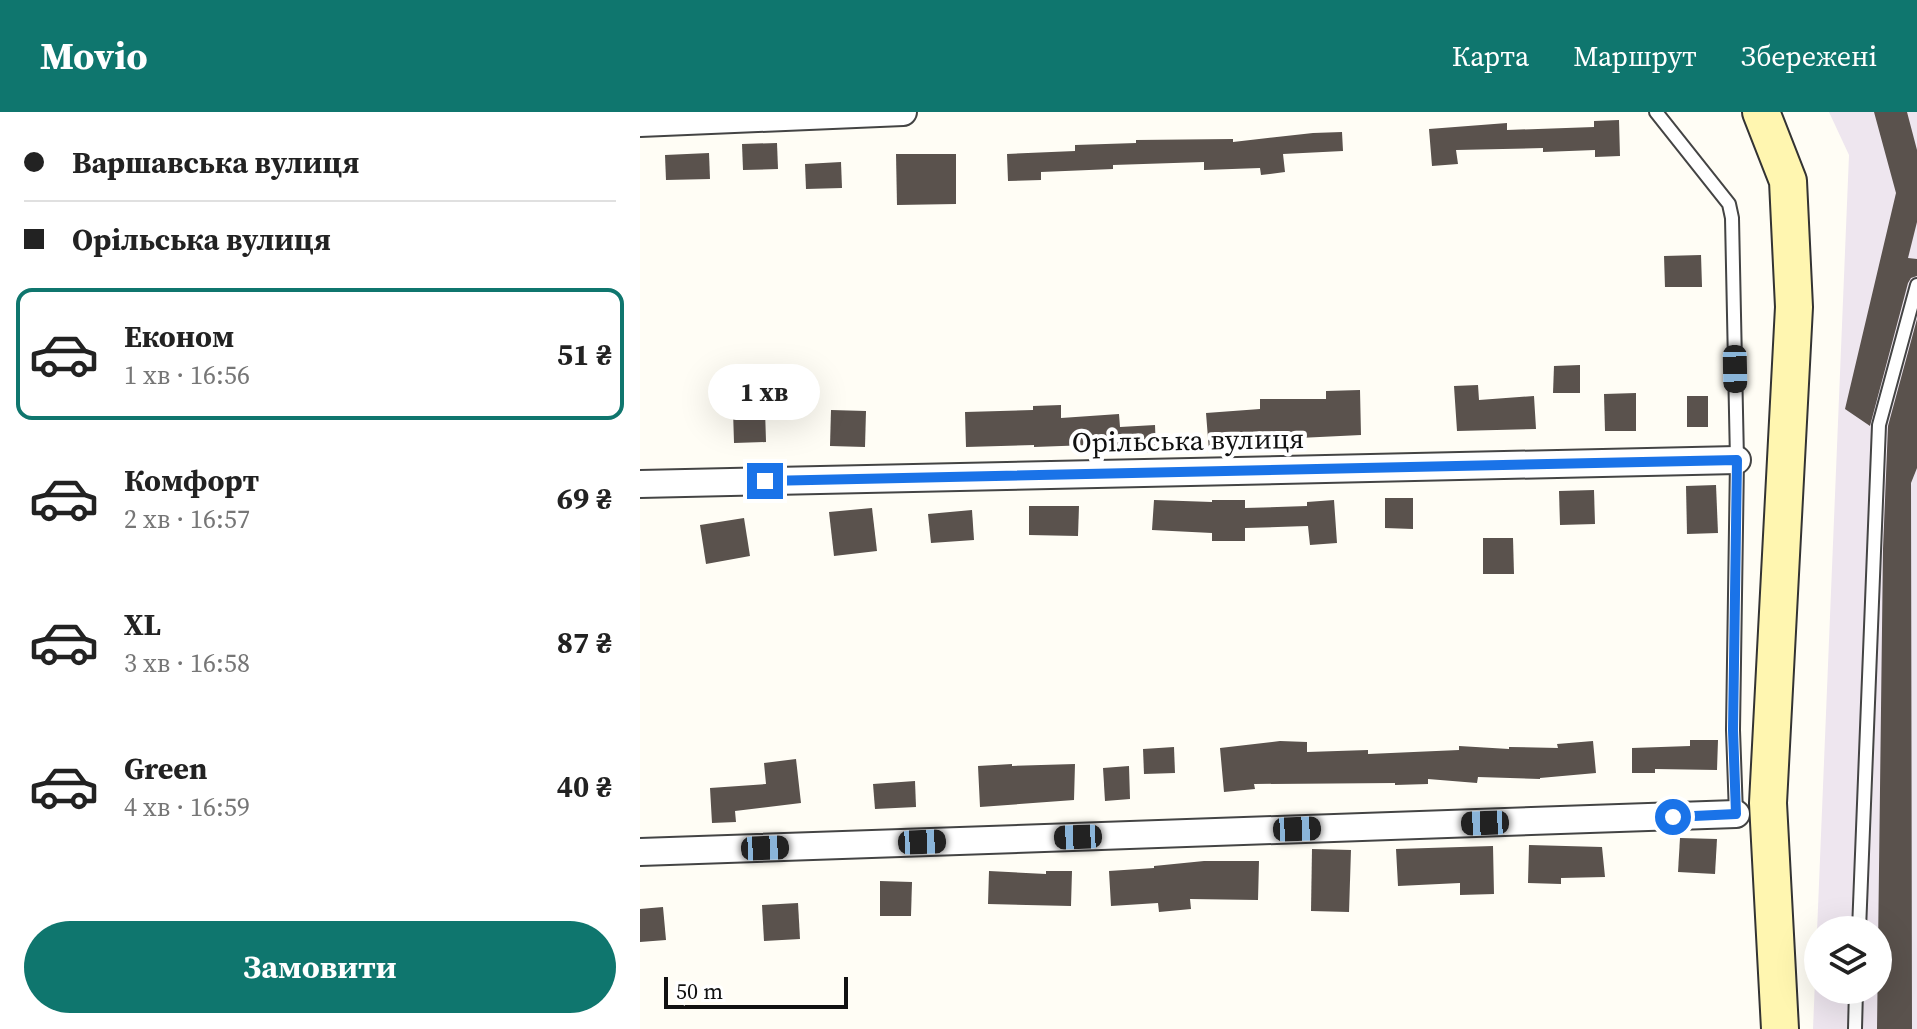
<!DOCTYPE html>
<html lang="uk">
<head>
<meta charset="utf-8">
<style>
	:root { --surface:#fff; --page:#f2f2f2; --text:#222; --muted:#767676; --line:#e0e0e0; --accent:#0f766e }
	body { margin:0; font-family:"Source Serif 4",serif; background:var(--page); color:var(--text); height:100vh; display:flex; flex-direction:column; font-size:30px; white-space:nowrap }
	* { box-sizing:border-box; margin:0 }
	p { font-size:26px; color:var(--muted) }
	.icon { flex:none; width:44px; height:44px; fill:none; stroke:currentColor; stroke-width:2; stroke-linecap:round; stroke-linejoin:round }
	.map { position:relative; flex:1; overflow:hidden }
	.panel { display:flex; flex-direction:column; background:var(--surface); width:640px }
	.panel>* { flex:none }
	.guide { display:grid; align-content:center; height:176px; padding:0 24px; background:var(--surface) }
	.tools { position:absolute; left:1164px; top:804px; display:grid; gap:16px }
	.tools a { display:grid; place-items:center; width:88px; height:88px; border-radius:50%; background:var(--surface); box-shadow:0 8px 32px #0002; font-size:40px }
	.scale { position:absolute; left:24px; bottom:20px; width:184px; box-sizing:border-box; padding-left:8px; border:4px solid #111; border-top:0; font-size:22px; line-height:28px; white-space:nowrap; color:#111; -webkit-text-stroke:6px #fff; paint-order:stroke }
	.end { position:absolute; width:36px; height:36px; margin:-18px; border:10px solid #1a73e8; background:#fff; box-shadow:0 0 0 4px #fff }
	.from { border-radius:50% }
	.bubble { position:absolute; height:56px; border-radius:28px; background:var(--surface); box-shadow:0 8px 32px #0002; font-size:26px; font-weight:700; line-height:56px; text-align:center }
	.car { position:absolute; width:24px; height:48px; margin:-24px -12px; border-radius:10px; box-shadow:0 0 6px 2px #0007; background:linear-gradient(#222 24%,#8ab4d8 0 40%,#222 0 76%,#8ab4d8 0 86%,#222 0) }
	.guide b { display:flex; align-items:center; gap:28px; height:76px; font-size:30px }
	.guide b+b { border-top:2px solid var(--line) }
	.guide i { width:20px; height:20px; background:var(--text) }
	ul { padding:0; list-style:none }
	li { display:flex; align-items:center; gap:24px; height:132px; margin:0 16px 12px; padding:0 8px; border:4px solid transparent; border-radius:16px }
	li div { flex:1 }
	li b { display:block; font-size:30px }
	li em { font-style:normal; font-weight:700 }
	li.selected { border-color:var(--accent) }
	li>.icon { width:72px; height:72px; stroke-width:1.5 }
	.button { display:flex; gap:16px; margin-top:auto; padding:16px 24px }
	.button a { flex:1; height:92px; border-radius:48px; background:var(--accent); color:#fff; font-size:32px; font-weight:700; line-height:92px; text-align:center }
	header { display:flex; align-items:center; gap:48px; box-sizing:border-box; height:112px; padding:0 40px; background:var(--accent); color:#fff }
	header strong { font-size:38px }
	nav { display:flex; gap:44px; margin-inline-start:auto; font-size:28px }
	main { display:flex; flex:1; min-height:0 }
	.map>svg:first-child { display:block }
	.industrial { fill:#eee6ef; fill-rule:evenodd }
	.building { fill:#5a524d }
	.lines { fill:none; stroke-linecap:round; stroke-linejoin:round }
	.lane-casing { stroke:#444; stroke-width:16 }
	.street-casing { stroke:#444; stroke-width:30 }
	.secondary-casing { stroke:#333; stroke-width:40 }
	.lane { stroke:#fff; stroke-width:12 }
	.street { stroke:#fff; stroke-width:26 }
	.secondary { stroke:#fff6b0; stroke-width:36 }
	.route { stroke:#1a73e8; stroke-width:10 }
	.labels { text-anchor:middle; stroke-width:8; stroke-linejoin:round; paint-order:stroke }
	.street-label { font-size:28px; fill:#111; stroke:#fff }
</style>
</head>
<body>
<header>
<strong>Movio</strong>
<nav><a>Карта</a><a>Маршрут</a><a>Збережені</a></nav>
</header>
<main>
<section class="panel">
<div class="guide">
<b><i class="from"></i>Варшавська вулиця</b>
<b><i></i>Орільська вулиця</b>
</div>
<ul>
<li class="selected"><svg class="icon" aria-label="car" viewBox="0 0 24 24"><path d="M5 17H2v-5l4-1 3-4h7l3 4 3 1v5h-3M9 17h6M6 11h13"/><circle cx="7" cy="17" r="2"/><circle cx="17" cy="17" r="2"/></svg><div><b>Економ</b><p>1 хв · 16:56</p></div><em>51 ₴</em></li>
<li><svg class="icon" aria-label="car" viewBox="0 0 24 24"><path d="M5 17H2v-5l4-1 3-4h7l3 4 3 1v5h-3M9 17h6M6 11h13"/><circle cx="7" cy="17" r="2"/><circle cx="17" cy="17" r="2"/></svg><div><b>Комфорт</b><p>2 хв · 16:57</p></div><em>69 ₴</em></li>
<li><svg class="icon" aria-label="car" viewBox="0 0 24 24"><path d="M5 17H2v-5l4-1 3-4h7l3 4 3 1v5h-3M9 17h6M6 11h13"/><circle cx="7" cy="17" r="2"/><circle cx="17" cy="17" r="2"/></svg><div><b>XL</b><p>3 хв · 16:58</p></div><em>87 ₴</em></li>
<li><svg class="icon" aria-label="car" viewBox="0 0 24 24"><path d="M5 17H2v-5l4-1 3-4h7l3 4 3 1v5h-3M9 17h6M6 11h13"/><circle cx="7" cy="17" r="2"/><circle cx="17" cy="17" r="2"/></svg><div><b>Green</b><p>4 хв · 16:59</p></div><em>40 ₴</em></li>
</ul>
<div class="button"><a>Замовити</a></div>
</section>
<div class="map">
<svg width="1277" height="917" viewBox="0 0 1277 917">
	<rect width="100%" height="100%" fill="#fffdf5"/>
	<!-- industrial -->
	<path class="industrial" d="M1189,0H1277V917H1173L1209,43ZM1178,818H1238V878H1178Z"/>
	<!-- building -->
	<g class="building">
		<polygon points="1234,0 1267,0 1277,38 1277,110 1268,146 1277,147 1277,164 1271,166 1268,171 1230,314 1205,297 1256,81"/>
		<polygon points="979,8 980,44 955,45 955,38 903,40 903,36 816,38 818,52 792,54 789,17 867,11 867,18 954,15 954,9"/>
		<polygon points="702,20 703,39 643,42 645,60 621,63 620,56 564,58 564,50 473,53 473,57 401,60 401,68 368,69 367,42 435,39 435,33 496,31 496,28 593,27 593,30 673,21"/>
		<polygon points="137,31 138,57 103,58 102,32"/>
		<polygon points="69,41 70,67 26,68 25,43"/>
		<polygon points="256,42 316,42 316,92 257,93"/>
		<polygon points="201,50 202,76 166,77 165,52"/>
		<polygon points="1061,143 1062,175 1025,175 1024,144"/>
		<polygon points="1277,207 1277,356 1271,371 1272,917 1237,917 1243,437 1248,314"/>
		<polygon points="940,253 940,281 913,281 914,254"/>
		<polygon points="838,273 839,288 894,284 896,317 817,319 814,274"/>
		<polygon points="720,278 721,323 659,326 659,330 607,329 607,336 569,339 566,301 620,297 620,287 686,287 686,279"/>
		<polygon points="996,281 996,319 965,319 964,282"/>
		<rect x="1047" y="284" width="21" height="31"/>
		<polygon points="421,293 421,306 479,302 480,315 515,313 516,340 491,341 491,334 449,336 449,333 394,335 394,333 326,335 325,300 393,298 393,294"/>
		<polygon points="125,297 126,330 94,331 93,298"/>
		<polygon points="191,298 226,299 225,335 190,334"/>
		<polygon points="1076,373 1078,421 1047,422 1046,374"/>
		<polygon points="954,378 955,412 920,413 919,379"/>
		<polygon points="745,386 773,386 773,417 745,416"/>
		<polygon points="514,388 572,390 572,388 605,388 605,396 667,394 667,390 694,388 697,431 670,433 668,414 605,416 605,429 572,429 572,421 512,418"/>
		<polygon points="389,394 439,394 438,424 389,423"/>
		<polygon points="232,396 237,439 194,444 189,400"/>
		<polygon points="332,398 334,428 291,431 288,402"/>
		<polygon points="104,406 110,444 66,452 60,413"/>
		<polygon points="843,426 873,426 874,462 843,462"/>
		<polygon points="1050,628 1078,628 1077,658 1015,657 1015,661 992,661 992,636 1050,634"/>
		<polygon points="640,629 667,630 667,640 728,638 728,642 819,638 819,634 869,637 869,635 918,636 917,632 953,629 956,661 900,666 900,667 838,665 837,671 788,667 788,672 755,673 755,671 614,672 615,677 584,680 580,636"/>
		<polygon points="534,635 535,661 504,662 503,637"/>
		<polygon points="156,647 161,691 95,699 96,710 72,711 70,676 126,672 124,651"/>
		<polygon points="372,652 372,654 435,652 434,688 340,695 338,654"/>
		<polygon points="489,654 490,687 465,689 463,656"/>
		<polygon points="275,669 276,695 235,697 233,672"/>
		<polygon points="1040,726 1077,727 1075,762 1038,760"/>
		<polygon points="889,733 962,735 965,765 921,766 921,772 888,771"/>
		<polygon points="853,734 854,782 820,783 820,771 758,774 756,737"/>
		<polygon points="672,737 711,738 709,800 671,799"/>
		<polygon points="564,749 619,749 618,788 550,787 551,797 519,800 518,791 471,794 469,759 514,756 514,754"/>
		<polygon points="349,759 406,762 406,759 432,759 431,794 348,792"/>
		<polygon points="240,769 272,770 271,804 240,804"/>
		<polygon points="158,791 160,827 124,829 122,793"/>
		<polygon points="23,795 26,828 0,830 0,797"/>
	</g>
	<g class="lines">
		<!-- lane casing -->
		<g class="lane-casing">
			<g id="lane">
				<polyline points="1016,0 1089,92 1092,106 1097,348 1093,618 1096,702"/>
				<polyline points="1219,818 1239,313 1277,173"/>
				<polyline points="1215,917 1216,878"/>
			</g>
		</g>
		<!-- street casing -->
		<g class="street-casing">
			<g id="street">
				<polyline points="0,11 263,0"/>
				<polyline points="0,372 1097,348"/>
				<polyline points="0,740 1096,702"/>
			</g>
		</g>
		<!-- secondary casing -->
		<g class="secondary-casing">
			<polyline id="secondary" points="1121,0 1148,69 1154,195 1128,691 1140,917"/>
		</g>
		<!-- lane -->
		<use href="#lane" class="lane"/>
		<!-- street -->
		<use href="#street" class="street"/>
		<!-- secondary -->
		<use href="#secondary" class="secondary"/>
	</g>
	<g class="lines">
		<!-- route -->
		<polyline class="route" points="125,369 1097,348 1093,618 1096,702 1033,705"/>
	</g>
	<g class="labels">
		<!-- street labels -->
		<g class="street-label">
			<text transform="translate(548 328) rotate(-1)" y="10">Орільська вулиця</text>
		</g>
	</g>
</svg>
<div class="tools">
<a><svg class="icon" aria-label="layers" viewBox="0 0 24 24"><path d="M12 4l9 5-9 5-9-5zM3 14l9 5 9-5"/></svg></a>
</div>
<div class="scale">50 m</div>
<i class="end from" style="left:1033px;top:705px"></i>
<i class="end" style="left:125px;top:369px"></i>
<div class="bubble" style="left:68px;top:252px;width:112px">1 хв</div>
<i class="car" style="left:1095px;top:257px;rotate:179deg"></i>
<i class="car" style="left:845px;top:711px;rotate:268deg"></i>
<i class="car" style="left:657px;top:717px;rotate:88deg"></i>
<i class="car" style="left:438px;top:725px;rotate:268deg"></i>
<i class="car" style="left:282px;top:730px;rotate:88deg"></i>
<i class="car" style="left:125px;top:736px;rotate:88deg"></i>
</div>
</main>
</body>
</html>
